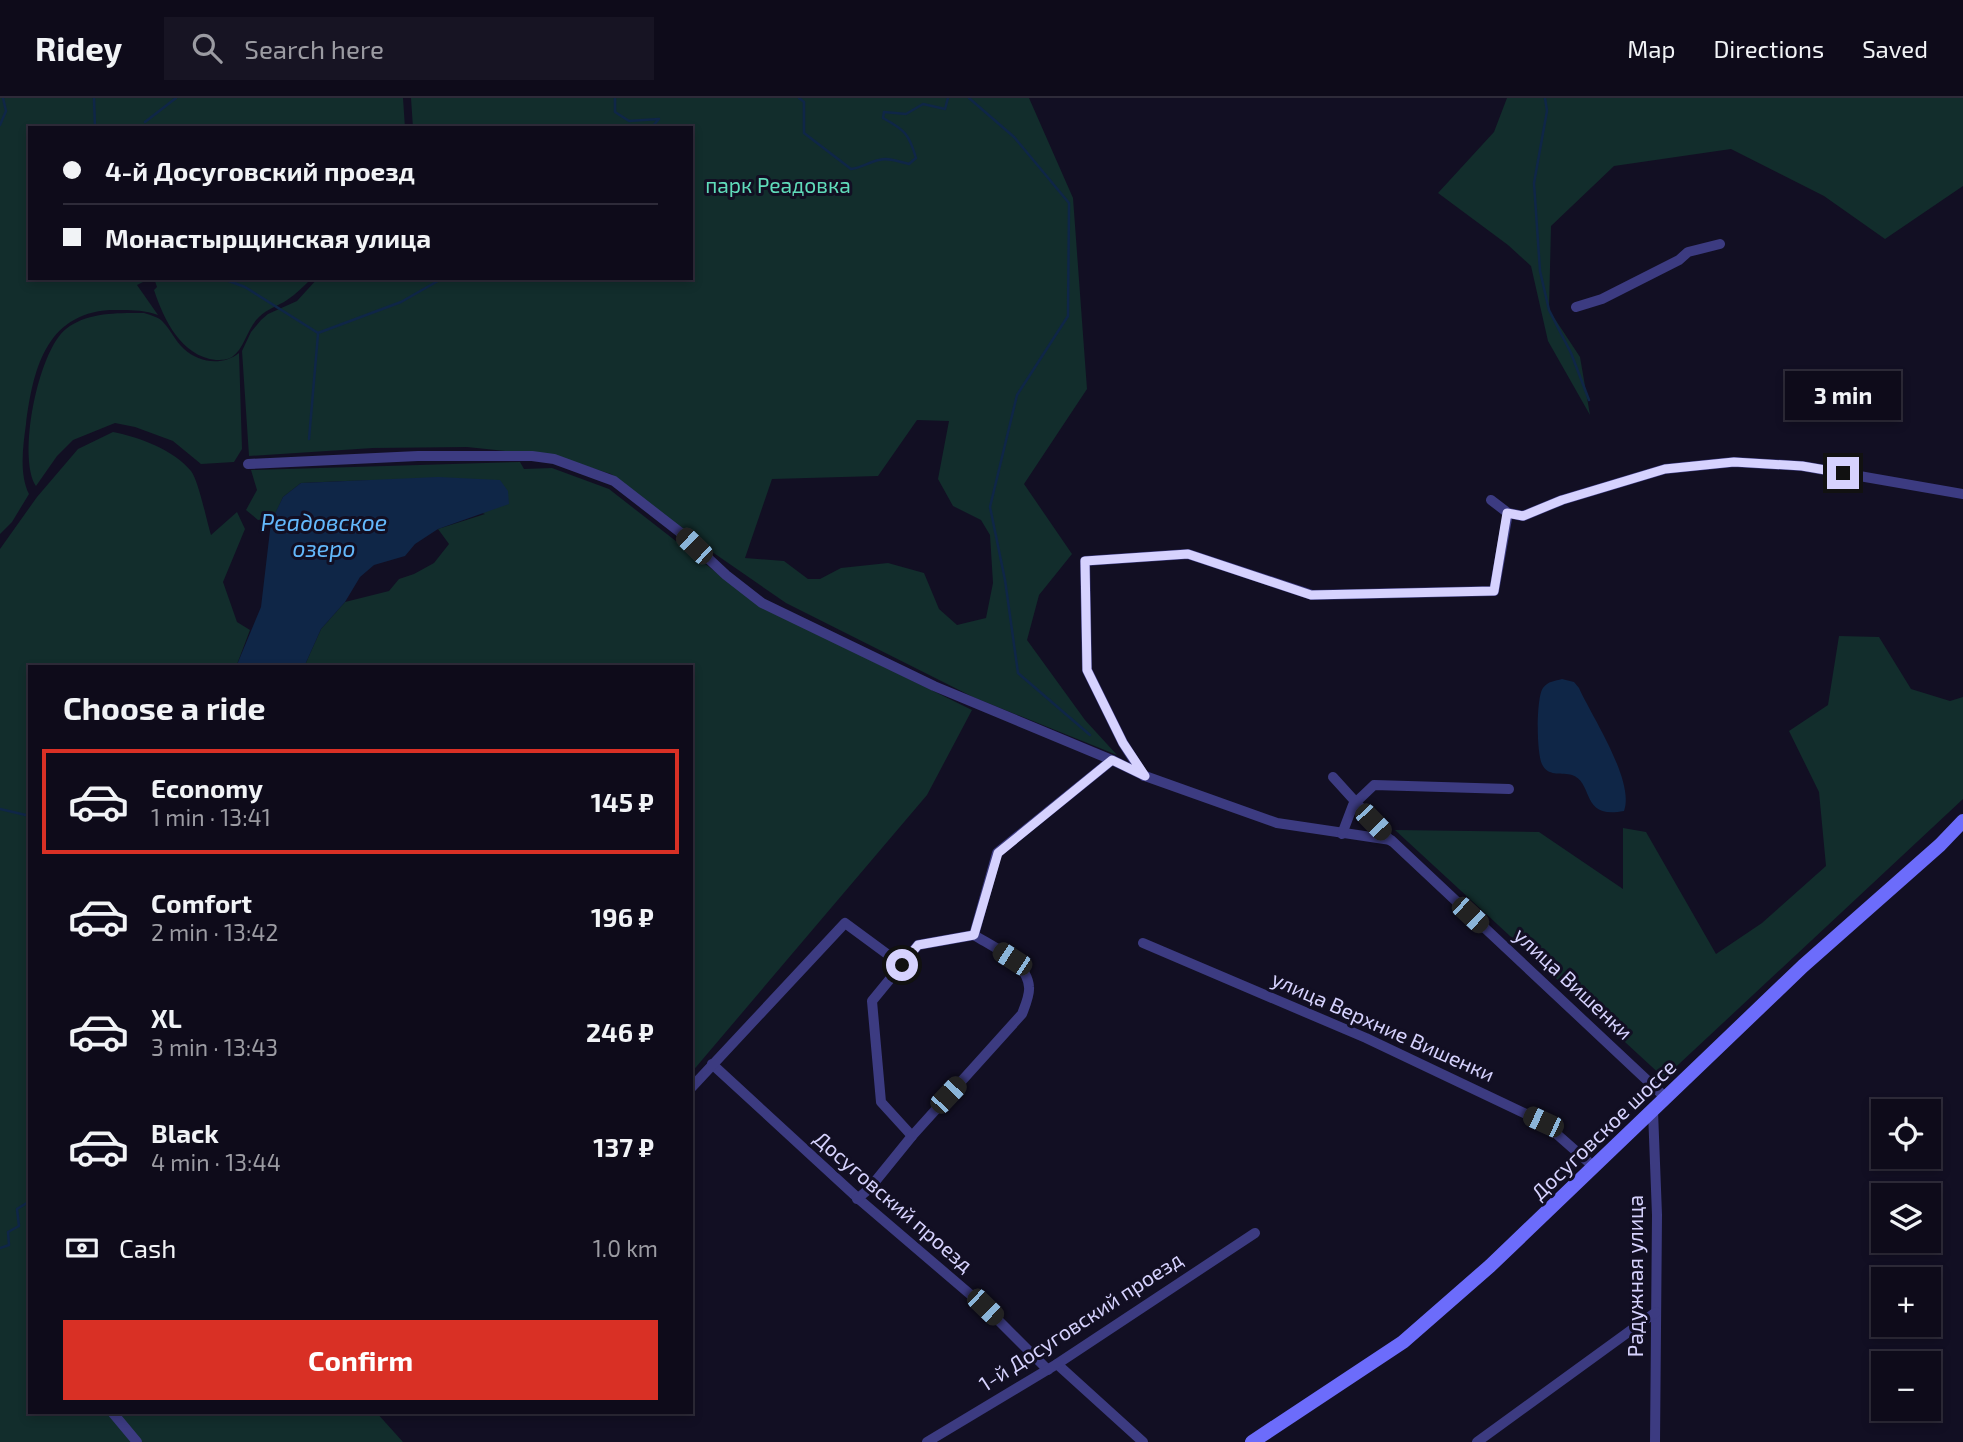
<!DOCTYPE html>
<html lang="en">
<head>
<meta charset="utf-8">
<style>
	:root { --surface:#0e0b1a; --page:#171423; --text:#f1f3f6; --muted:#9b9ba2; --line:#2e2b39; --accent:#d93025 }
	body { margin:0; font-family:"Exo 2",sans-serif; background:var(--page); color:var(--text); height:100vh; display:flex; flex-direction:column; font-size:26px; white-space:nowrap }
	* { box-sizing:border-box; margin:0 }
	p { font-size:23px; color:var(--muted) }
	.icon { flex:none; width:38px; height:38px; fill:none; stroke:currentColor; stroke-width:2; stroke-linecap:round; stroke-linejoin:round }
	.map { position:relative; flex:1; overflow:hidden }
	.drawer { position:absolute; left:28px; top:567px; width:665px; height:749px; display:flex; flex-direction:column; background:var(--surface); border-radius:0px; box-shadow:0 4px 10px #0003,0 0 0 2px var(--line) }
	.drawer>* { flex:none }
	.banner { position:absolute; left:28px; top:28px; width:665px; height:154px; border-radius:0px; box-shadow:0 4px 10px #0003,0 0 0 2px var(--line); display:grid; align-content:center; height:154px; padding:0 35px; background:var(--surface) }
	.buttons { position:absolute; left:1871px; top:1001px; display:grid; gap:14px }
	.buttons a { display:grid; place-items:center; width:70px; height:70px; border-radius:0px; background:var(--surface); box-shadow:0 4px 10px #0003,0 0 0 2px var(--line); font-size:35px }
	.end { position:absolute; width:32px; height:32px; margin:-16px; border:9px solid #d6d2fe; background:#111; box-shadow:0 0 0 4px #111 }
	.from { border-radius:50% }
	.bubble { position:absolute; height:49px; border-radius:0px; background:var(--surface); box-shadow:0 4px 10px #0003,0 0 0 2px var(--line); font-size:23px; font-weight:700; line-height:49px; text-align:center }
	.car { position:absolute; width:21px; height:42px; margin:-21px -10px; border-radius:9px; box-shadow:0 0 5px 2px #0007; background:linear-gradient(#222 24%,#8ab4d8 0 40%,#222 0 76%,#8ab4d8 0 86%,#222 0) }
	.banner b { display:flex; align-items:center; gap:24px; height:66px; font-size:26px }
	.banner b+b { border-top:2px solid var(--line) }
	.banner i { width:18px; height:18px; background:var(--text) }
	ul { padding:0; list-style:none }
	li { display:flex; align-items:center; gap:21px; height:105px; margin:0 14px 10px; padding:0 21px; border:4px solid transparent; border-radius:0px }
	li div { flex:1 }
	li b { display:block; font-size:26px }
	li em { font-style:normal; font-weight:700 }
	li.selected { border-color:var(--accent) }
	li>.icon { width:63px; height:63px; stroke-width:1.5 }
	h2 { padding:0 35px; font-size:32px; line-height:84px }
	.pay { display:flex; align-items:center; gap:18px; height:77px; padding:0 35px; font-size:26px }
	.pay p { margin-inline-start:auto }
	.action { display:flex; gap:14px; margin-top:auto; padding:14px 35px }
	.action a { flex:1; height:80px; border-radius:0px; background:var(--accent); color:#fff; font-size:28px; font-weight:700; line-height:80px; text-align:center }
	header { display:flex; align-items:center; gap:42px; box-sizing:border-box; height:98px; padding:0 35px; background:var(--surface); border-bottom:2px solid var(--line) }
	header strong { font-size:33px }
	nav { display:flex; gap:38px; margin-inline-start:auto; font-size:24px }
	.search { width:490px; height:63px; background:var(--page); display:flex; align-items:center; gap:18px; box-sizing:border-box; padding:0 24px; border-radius:0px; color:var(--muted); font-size:26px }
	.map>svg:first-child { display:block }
	.green { fill:#122d2c; fill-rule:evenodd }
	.water { fill:#0f2647 }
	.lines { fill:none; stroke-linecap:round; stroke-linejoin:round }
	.stream { stroke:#0f2647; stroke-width:2.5 }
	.street { stroke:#3c3b81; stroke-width:10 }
	.secondary { stroke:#6c6cfb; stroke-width:14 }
	.route { stroke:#d6d2fe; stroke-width:9 }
	.labels { text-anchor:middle; stroke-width:6; stroke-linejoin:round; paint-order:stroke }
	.park-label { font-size:21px; fill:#60dcba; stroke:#120f23 }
	.street-label { font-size:21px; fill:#d6d2fe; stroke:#120f23 }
	.water-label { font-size:23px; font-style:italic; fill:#63b8fb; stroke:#120f23 }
</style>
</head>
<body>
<header>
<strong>Ridey</strong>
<div class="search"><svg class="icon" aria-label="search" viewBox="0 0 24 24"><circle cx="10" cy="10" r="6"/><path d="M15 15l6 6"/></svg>Search here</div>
<nav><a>Map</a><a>Directions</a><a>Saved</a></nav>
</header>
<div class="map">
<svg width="1963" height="1344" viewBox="0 0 1963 1344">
	<rect width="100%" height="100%" fill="#120f23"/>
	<!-- green -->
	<g class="green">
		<path d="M0,0H403L405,30H30V180H151L137,187L158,217C141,211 127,212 110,212C45,216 33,273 26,326C23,348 19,376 29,396L12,424L0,436Z"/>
		<path d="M411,0H1029L1073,100L1087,291L1024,386L1072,456L1039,497L1027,542L1085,622L1117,657L973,599L786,505L692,440L611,376L554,358L467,349L373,350L249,358L242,253L251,234L261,222L268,216L297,203L318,180H691V30H413ZM917,322L949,323L938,381L953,408L981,422L990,437L993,485L986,520L957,527L939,511L924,475L888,465L841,470L820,481H808L784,463L745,460L772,381L878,378Z"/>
		<polygon points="1507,0 1963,0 1963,88 1885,141 1824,98 1731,51 1614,68 1551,128 1549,212 1580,259 1590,317 1548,243 1531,168 1508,147 1438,95 1494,34"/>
		<path d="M154,180H312C304,188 296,196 287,202C278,208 267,211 259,219C247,230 245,250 232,259C227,262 221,262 216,262C181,258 164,222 154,192L157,189Z"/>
		<path d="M144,215C150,217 159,219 163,224C171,232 175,243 184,251C199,265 223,268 239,255L242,351L234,364L201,366L173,343L135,329L115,325L73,342L57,358L36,388C17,359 38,253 66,231C87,214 118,215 144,215Z"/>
		<path d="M113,334C139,339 174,352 191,373C198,381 207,424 211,437L237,414L245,431L223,484L237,524L250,532L236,569H30V1314H376L403,1344H0V451L37,399L78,351Z"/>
		<polygon points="520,364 524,371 552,370 609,391 758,507 972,612 927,697 691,975 691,569 304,569 321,531 345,504 389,493 399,481 414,476 434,465 449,446 438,431 485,416 391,382 346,383 301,385 283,399 274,419 258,422 246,412 257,392 251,372"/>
		<polygon points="1839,538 1879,539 1911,591 1950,603 1963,599 1963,701 1664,980 1395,732 1539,734 1623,791 1623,730 1646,734 1716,856 1762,825 1826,768 1819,694 1789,633 1828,607"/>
	</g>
	<!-- water -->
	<g class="water">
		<polygon points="438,379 500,382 508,393 509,406 438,431 415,446 405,458 374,467 360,479 345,504 321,531 304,569 236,569 261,509 271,424 283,399 301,385"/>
		<path d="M1562,581L1574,584L1579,590C1592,619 1635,683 1624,713C1580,722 1594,684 1572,677C1562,674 1550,679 1543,668C1536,659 1536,599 1543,590C1548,583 1555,583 1562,581Z"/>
	</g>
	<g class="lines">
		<!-- stream -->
		<g class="stream">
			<polyline points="94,0 95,30"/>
			<polyline points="615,0 615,14 629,23 659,21 651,30"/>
			<path d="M799,0L804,4V35L851,71C861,70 869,64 879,62C889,59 900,64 909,66L916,60C909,36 905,32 883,20L884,14L906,16L923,6L945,11L948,0"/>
			<polyline points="969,0 1014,39 1069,105 1068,218 1017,297 990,409 1005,482 1018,575 1090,637"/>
			<polyline points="1545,0 1547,13 1534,85 1540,173 1549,212 1571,255 1589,302"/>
			<polyline points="145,24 176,0"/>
			<polyline points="0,27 6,13 3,0"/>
			<polyline points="221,180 245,189 318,235 401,204 443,180"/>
			<polyline points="309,341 318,236"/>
			<polyline points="0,711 30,718"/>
			<polyline points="0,1150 9,1147 8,1134 19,1128 17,1111 30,1103"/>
		</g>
		<!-- street -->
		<g class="street">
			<polyline points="1576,209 1602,201 1679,162 1688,154 1720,146"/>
			<polyline points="248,366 418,358 532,358 554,361 614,383 681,435 726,477 762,505 934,588 1112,662 1145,678 1277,725 1391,742 1666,1000"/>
			<polyline points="1491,402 1508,415 1523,418 1562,402 1665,371 1734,364 1802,368 1963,396"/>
			<polyline points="1144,678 1123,645 1087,572 1085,463 1188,456 1312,497 1494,493 1508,415"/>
			<polyline points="1333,679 1391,743"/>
			<polyline points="1342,736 1353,707 1374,687 1509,691"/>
			<polyline points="974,837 997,755 1112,662"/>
			<polyline points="1143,845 1366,940 1543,1024 1594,1069"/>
			<polyline points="712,966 861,1103 985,1209 1048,1272"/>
			<polyline points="691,990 845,825 902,867"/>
			<polyline points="1653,1013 1657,1117 1655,1344"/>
			<polyline points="912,1038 881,1004 872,903 918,847 974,837"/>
			<path d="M857,1101L869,1091L912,1038L1022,916C1025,908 1030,897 1029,889C1027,863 993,849 974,837"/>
			<polyline points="1057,1266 1143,1344"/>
			<polyline points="112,1314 137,1344"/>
			<polyline points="927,1344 1057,1266 1255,1135"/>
			<polyline points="1477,1344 1656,1214"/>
		</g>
		<!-- secondary -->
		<polyline class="secondary" points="1252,1344 1403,1244 1490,1168 1803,868 1940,747 1963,723"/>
	</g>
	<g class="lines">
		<!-- route -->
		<polyline class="route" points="902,867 918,847 974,837 998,755 1112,662 1145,678 1123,645 1087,572 1085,463 1188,456 1311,497 1494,493 1507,415 1523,418 1562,402 1665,371 1734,364 1802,368 1843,375"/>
	</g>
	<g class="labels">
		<!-- park labels -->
		<g class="park-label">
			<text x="778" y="95">парк Реадовка</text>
		</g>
		<!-- street labels -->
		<g class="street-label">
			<text transform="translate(1573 886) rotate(43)" y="7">улица Вишенки</text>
			<text transform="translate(1383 929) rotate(24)" y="7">улица Верхние Вишенки</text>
			<text transform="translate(1604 1032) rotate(-44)" y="7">Досуговское шоссе</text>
			<text transform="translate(893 1104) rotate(41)" y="7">Досуговский проезд</text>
			<text transform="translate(1636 1178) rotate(-90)" y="7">Радужная улица</text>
			<text transform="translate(1081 1224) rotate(-33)" y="7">1-й Досуговский проезд</text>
		</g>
		<!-- water labels -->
		<g class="water-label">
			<text x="324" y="433">Реадовское<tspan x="324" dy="26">озеро</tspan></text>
		</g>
	</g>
</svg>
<div class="buttons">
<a><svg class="icon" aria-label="locate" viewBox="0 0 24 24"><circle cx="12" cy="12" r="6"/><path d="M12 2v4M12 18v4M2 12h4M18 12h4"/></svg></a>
<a><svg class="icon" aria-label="layers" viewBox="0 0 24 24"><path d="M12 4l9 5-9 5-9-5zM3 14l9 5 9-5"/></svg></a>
<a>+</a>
<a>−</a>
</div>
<i class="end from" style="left:902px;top:867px"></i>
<i class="end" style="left:1843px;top:375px"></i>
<div class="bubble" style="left:1785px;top:273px;width:116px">3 min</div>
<i class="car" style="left:694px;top:448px;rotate:314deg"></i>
<i class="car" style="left:1373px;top:724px;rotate:136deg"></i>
<i class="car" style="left:1470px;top:817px;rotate:133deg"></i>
<i class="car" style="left:1012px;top:861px;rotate:303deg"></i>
<i class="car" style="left:948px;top:997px;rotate:43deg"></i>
<i class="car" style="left:1543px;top:1024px;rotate:295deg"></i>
<i class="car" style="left:985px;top:1209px;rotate:134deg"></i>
<div class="banner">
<b><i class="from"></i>4-й Досуговский проезд</b>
<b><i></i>Монастырщинская улица</b>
</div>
<section class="drawer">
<h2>Choose a ride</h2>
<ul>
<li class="selected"><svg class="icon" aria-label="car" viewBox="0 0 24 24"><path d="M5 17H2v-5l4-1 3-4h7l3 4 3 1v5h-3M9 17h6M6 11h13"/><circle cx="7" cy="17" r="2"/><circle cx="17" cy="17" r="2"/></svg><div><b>Economy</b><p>1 min · 13:41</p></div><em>145 ₽</em></li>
<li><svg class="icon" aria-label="car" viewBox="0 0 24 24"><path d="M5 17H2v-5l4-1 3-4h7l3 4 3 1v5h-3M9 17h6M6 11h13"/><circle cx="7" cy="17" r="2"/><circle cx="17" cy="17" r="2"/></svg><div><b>Comfort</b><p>2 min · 13:42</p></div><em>196 ₽</em></li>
<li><svg class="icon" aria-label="car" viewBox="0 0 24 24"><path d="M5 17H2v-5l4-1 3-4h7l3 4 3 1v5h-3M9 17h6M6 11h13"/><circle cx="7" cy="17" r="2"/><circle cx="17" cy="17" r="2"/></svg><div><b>XL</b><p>3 min · 13:43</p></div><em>246 ₽</em></li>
<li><svg class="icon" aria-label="car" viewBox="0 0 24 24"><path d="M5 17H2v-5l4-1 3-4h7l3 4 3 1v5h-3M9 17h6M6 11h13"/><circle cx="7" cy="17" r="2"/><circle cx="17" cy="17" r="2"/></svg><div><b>Black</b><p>4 min · 13:44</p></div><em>137 ₽</em></li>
</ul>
<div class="pay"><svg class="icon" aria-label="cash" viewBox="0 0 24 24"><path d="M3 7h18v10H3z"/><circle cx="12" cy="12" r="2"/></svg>Cash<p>1.0 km</p></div>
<div class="action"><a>Confirm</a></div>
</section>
</div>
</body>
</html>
